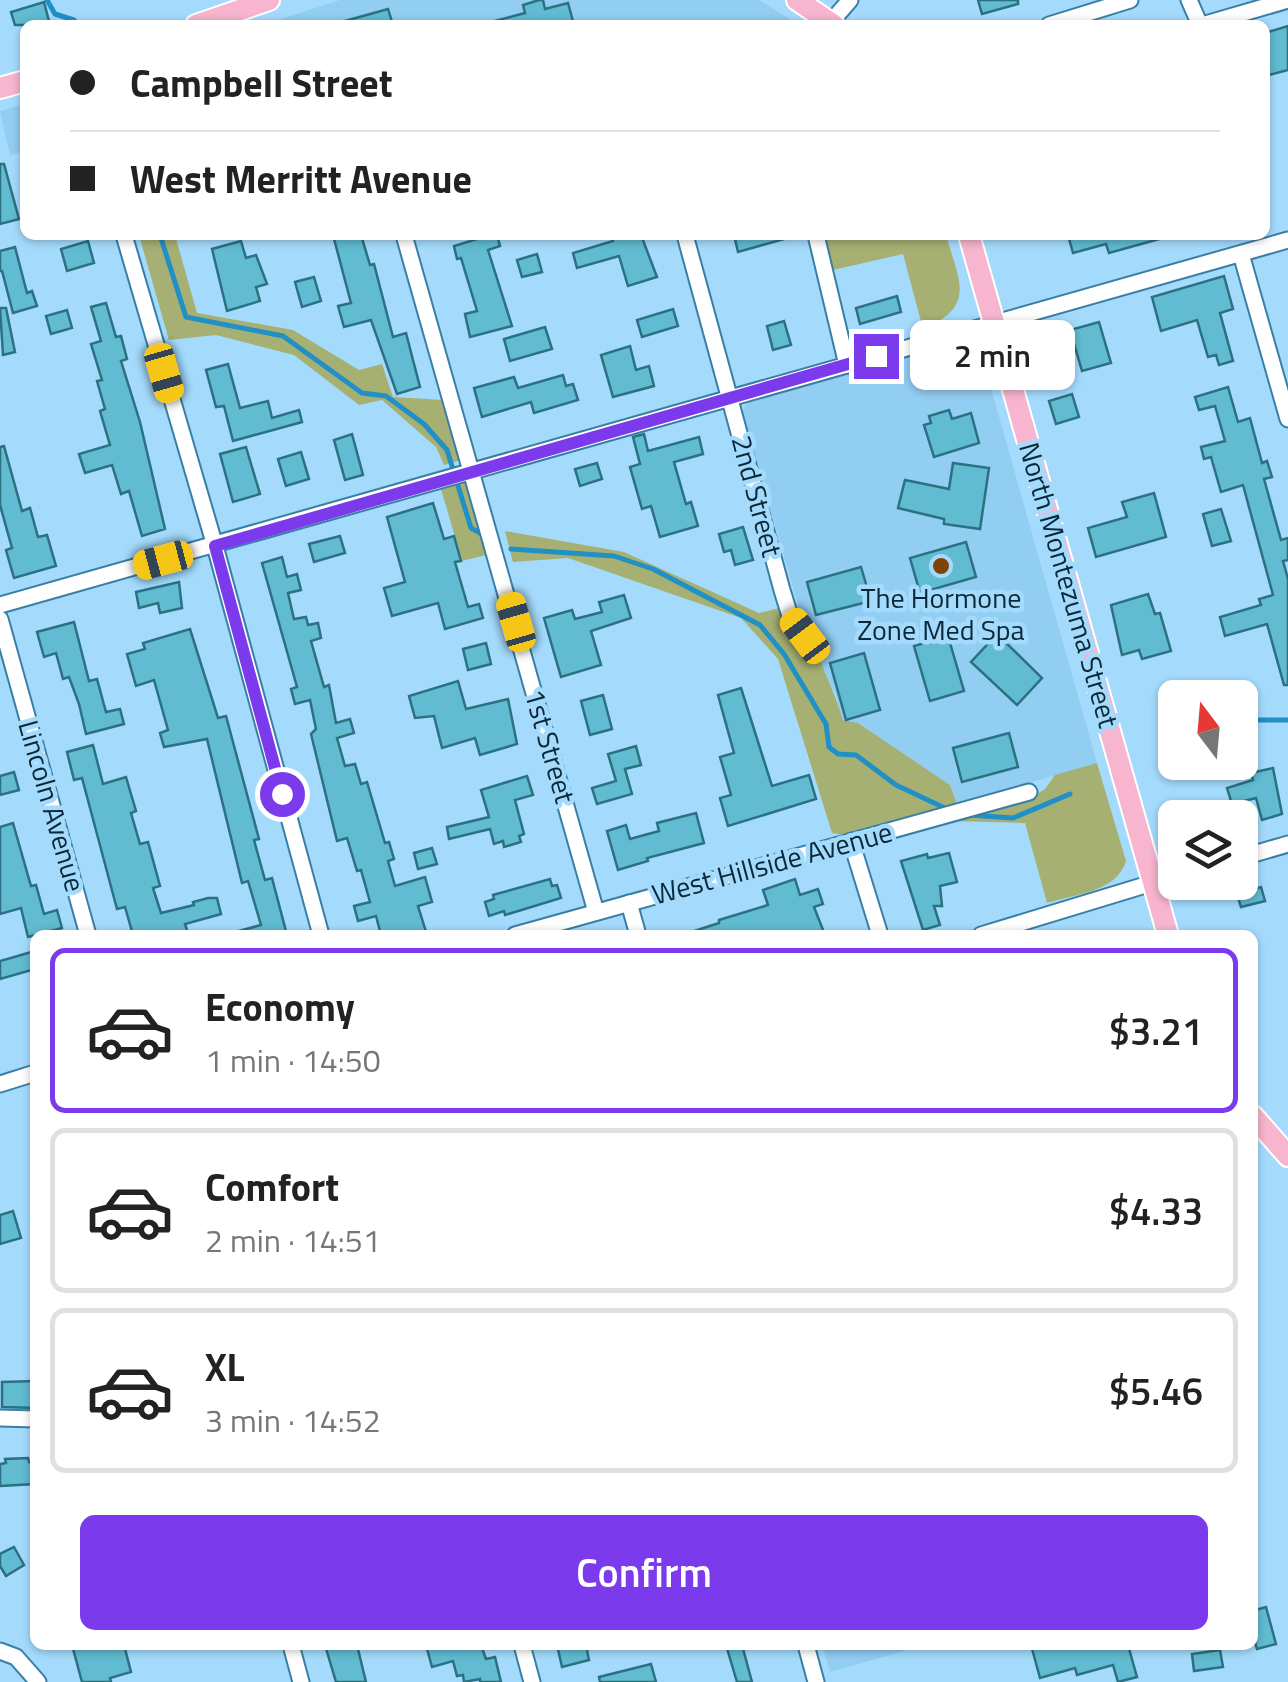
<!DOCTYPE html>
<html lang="en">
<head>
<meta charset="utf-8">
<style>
	:root { --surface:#fff; --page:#f2f2f2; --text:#222; --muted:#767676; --line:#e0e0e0; --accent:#7c3aed }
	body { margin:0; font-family:"Titillium Web",sans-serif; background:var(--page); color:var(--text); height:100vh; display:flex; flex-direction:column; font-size:38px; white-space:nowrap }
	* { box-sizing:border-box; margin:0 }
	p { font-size:32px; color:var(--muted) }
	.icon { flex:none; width:55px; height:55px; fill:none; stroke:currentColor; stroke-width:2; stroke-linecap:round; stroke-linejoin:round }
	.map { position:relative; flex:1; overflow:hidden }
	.details { position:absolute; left:30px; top:930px; width:1228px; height:720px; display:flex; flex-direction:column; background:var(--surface); border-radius:15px; box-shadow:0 2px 8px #0004 }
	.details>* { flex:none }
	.hud { position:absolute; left:20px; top:20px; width:1250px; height:220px; border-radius:15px; box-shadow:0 2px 8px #0004; display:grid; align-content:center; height:220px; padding:0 50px; background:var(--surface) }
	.needle { width:65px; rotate:344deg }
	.fabs { position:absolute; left:1158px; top:680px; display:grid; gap:20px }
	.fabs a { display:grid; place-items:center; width:100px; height:100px; border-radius:15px; background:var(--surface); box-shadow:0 2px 8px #0004; font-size:50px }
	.end { position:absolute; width:45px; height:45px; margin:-22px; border:12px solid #7c3aed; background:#fff; box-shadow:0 0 0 5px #fff }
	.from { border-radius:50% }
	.bubble { position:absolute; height:70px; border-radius:15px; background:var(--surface); box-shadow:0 2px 8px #0004; font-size:32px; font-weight:600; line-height:70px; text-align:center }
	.car { position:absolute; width:30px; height:60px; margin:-30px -15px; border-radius:12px; box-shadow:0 0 8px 2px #0007; background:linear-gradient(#f5c518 24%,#345 0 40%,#f5c518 0 76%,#345 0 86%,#f5c518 0) }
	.hud b { display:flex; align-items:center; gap:35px; height:95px; font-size:38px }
	.hud b+b { border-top:2px solid var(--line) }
	.hud i { width:25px; height:25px; background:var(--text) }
	ul { padding:18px 0 0; list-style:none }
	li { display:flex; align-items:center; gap:30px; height:165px; margin:0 20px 15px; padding:0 30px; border:5px solid var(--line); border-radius:15px }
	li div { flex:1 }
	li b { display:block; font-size:38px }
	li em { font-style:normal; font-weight:600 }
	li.current { border-color:var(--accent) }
	li>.icon { width:90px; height:90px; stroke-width:1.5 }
	.button { display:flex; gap:20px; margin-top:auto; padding:20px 50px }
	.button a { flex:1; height:115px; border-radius:15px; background:var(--accent); color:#fff; font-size:40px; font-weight:600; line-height:115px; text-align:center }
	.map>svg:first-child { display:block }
	.built { fill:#92cdf2 }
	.green { fill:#a6b073 }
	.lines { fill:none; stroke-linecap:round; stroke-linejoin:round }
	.stream { stroke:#2090c6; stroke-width:5 }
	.building { fill:#61bbd1; stroke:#2b7181; stroke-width:2.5 }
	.minor-casing { stroke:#397fa5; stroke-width:19 }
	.major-casing { stroke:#fff; stroke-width:24 }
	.minor { stroke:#fff; stroke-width:15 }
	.major { stroke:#f7b5cf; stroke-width:20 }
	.route { stroke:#7c3aed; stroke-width:12 }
	.poi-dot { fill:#814305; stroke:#a4dbfd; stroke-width:4 }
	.labels { text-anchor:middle; stroke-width:9; stroke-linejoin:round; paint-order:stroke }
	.street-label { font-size:28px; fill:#0a2838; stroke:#a4dbfd }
	.poi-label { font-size:28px; fill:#0a2838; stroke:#a4dbfd }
</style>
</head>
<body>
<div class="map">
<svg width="1288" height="1682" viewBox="0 0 1288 1682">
	<rect width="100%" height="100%" fill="#a4dbfd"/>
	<!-- built -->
	<g class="built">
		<polygon points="340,0 759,0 799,25 263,25"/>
		<polygon points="25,104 25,151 10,155 0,111"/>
		<polygon points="960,341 974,344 981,353 1097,763 957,804 950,785 858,723 843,720 835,692 824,678 812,629 801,615 742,412 749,399"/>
		<polygon points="822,1645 925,1645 830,1672"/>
	</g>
	<!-- green -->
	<g class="green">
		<polygon points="139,235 175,235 197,313 293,330 359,370 382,364 393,397 443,400 464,459 444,465 436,447 382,400 359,405 294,355 216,335 169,340"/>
		<path d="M824,235H946C959,281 977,306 923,329L903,254L833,270Z"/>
		<polygon points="470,481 490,554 462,561 441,489"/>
		<path d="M505,531L624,552L759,613L780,608C787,625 795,646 816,646C823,673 836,694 843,720L858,723L950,785L957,804L852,836L832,833L778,659L741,618L568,558L513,562Z"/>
		<path d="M1097,763L1126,861C1117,892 1075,894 1047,903L1025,823L951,821L1029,799L1045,789L1055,775Z"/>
	</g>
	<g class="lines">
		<!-- stream -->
		<g class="stream">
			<polyline points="47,0 55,14 74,20 78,25"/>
			<polyline points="160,235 186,317 283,336 362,393 386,396 424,424 447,450 471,528 482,534"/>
			<polyline points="511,549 614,556 653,569 760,625 784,654 826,724 829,747 838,754 856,755 896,785 949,810"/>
			<polyline points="1161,719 1175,717"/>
			<polyline points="1240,720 1288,720"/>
			<polyline points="969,815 1013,818 1070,794"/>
		</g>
	</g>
	<!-- building -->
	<g class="building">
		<polygon points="539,0 543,0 545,9 568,3 574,25 496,25 495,21 525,13 523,5"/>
		<polygon points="978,0 1018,0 1018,4 982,14"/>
		<polygon points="44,2 50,25 15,25 11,12"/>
		<polygon points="388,9 393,25 346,25 345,21"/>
		<polygon points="1288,26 1288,70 1265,76 1265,33"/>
		<polygon points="0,164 4,164 19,219 0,224"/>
		<polygon points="333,235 361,235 370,265 374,264 393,337 406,333 420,387 397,394 371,320 344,327 338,306 351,303"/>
		<polygon points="490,235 497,235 500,246 488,250 512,326 470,337 465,314 477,311 461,258 457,259 454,246"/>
		<polygon points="611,235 641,235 657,277 628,286 619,256 577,268 573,253 613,241"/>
		<polygon points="734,235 784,235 784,239 738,252"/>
		<polygon points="1068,235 1158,235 1159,239 1109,253 1106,244 1073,253"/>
		<polygon points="88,241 94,263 67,271 61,249"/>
		<polygon points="241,241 246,258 256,255 267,284 256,287 260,301 227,311 212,249"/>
		<polygon points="15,247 27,293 32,291 37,306 13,313 2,271 0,271 0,251"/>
		<polygon points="537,254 542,272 522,277 517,260"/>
		<polygon points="1224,276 1233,309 1220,313 1233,361 1219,365 1216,355 1208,357 1197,320 1161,331 1152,297"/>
		<polygon points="314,277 321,301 302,307 295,282"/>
		<polygon points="897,296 901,312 860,324 856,308"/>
		<polygon points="106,303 116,337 121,336 127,359 121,361 140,422 165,529 142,536 129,491 121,494 112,465 85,473 79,454 110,445 100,411 105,409 97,381 102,380 91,344 101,341 91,307"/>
		<polygon points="0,308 6,308 15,352 3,355"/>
		<polygon points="673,309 678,326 642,337 637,320"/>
		<polygon points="67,310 72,328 51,334 46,316"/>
		<polygon points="784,321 791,345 773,350 767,326"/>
		<polygon points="1099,322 1111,363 1082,371 1070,330"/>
		<polygon points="545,327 552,349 510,361 504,339"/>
		<polygon points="630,346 636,370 649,366 654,386 613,397 601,355"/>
		<polygon points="228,364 240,408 268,401 272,418 299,410 302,422 233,441 224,406 216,407 206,370"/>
		<polygon points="563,375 566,386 573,384 578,400 534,413 531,402 482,417 474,388 514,377 518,388"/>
		<polygon points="1228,387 1238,422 1250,418 1262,463 1267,461 1272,477 1264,479 1281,540 1288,538 1288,560 1283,561 1288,579 1288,685 1284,685 1267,624 1225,636 1220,617 1261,605 1259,599 1273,595 1243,485 1221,492 1211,457 1204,459 1201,447 1225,441 1215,406 1199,410 1195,397"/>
		<polygon points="1072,394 1079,417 1056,424 1049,401"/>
		<polygon points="949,410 952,419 971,413 979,443 934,457 924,425 931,423 929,416"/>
		<polygon points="352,434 363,475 345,480 334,440"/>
		<polygon points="644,434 648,451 699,437 703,454 674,462 686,504 691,502 698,526 660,537 651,506 642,509 630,467 640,464 633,437"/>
		<polygon points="4,446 22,511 30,508 38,537 47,535 56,566 14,578 6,550 12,548 0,505 0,447"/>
		<polygon points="246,447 260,494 233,502 220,454"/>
		<polygon points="301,452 309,479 286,486 278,459"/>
		<polygon points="597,463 602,479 580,486 575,469"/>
		<polygon points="953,463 989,468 980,529 944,524 944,519 898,508 905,480 949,489"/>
		<polygon points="1154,493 1166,537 1096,557 1088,528 1127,517 1122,502"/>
		<polygon points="433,503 444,539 454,536 461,561 455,562 468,607 479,604 483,618 445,629 438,603 392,616 384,588 405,582 387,517"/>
		<polygon points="1221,509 1231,541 1212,546 1203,514"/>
		<polygon points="743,527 753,560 735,565 731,550 724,552 719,534"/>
		<polygon points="340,536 345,553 314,562 309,544"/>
		<polygon points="966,542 976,577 920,593 910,558"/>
		<polygon points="282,557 287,577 297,574 301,590 288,593 294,619 306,617 308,625 318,623 321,638 311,641 324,687 329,685 336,723 350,719 354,733 337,738 345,766 355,764 361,784 367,782 385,843 389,842 394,859 388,861 395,886 425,877 432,902 418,906 427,935 381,935 376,916 358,921 354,906 370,902 361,870 357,871 347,838 337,841 311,734 316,729 310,700 295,704 291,689 297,687 262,563"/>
		<polygon points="861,567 871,601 816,615 807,582"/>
		<polygon points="179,582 182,608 160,613 158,603 139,608 136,592"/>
		<polygon points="1148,594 1155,614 1160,613 1171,651 1142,659 1139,650 1122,655 1111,605"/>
		<polygon points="624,595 631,618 591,631 601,665 561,677 544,618 572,610 575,619 602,612 599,602"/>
		<polygon points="74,622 89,681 97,679 106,712 120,709 124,724 86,734 79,704 69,677 63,679 56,653 44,657 37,632"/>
		<polygon points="190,629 218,718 226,716 259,839 254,840 265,880 272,878 287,935 240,935 239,931 261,925 248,881 242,883 207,739 164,747 160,733 168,730 154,680 136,686 127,654 145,649 143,643"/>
		<polygon points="997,634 1042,678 1017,705 971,662"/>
		<polygon points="948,636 964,691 930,701 914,646"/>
		<polygon points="486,643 491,664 468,670 463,649"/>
		<polygon points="864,653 880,710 846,720 830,663"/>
		<polygon points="458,681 466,709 508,699 517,744 480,755 475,738 442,748 434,716 415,718 409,696"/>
		<polygon points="741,688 772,786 809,775 816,799 728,826 720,798 731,795 720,757 734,753 718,695"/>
		<polygon points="603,695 612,729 590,735 581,701"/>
		<polygon points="1009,733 1018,767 962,782 953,748"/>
		<polygon points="93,745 103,784 126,777 136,811 131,813 140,844 148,842 160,886 153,888 161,913 194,905 193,902 208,898 217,898 221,914 185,924 188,933 181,935 133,935 125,907 117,909 82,778 74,780 67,752"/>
		<polygon points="636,746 641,765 625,769 632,794 597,804 592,788 616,781 608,754"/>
		<polygon points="1273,768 1282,814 1262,820 1256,798 1232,804 1227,788 1253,780 1251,773"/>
		<polygon points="14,772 19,790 0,795 0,776"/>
		<polygon points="527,776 533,795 515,800 524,834 519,836 521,842 504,847 503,841 494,844 490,829 449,839 447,827 489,817 481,790"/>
		<polygon points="1229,803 1233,818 1191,818 1190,814"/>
		<polygon points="696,813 704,843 647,858 648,861 618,870 607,831 626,825 630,839 659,831 657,823"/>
		<polygon points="13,823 31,886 36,885 44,914 57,910 62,928 28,937 21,908 0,914 0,827"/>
		<polygon points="432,848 437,864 418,869 414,853"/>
		<polygon points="949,853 957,882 940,886 942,906 934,906 940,925 923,930 901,861 927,854 928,858"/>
		<polygon points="550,879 552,886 557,885 561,898 505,915 504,911 489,916 485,902 494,899 493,895"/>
		<polygon points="795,879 800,895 818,889 823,904 814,907 825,935 692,935 691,932 719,923 719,920 768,905 763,890"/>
		<polygon points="1261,887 1265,901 1241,907 1237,894"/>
		<polygon points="35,951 35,969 0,979 0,961"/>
		<polygon points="13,1211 21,1238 0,1244 0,1215"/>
		<polygon points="35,1381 35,1408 2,1407 2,1382"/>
		<polygon points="28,1458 29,1462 35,1461 35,1484 0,1486 0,1464 6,1463 5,1459"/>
		<polygon points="14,1547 24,1565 6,1576 0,1566 0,1554"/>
		<polygon points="1266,1607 1276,1644 1257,1649 1252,1632 1252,1611"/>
		<polygon points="72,1645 124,1645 131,1672 110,1678 111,1682 82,1682"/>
		<polygon points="325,1645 357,1645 366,1682 336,1682"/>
		<polygon points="426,1645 481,1645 486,1659 495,1657 501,1682 480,1682 480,1679 464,1682 463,1675 457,1676 453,1661 432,1667"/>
		<polygon points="557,1645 586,1645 589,1660 562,1667"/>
		<polygon points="726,1645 742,1645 752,1682 737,1682"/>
		<polygon points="1031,1645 1128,1645 1137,1677 1118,1682 1113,1665 1077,1675 1075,1668 1040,1678"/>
		<polygon points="1220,1650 1223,1667 1194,1671 1192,1654"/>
		<polygon points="651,1664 656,1682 600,1682 599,1677"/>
	</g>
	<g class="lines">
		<!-- minor casing -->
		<g class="minor-casing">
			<g id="minor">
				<polyline points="1189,0 1200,25"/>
				<polyline points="831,22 850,0"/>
				<polyline points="1049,25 1130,0"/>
				<polyline points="1202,25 1288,0"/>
				<polyline points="124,235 215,546 321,935"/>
				<polyline points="404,235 596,912"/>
				<polyline points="685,235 782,590 790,616 805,637"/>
				<polyline points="816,235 847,365"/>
				<polyline points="1241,254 1288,419"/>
				<polyline points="0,605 1288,240"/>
				<polyline points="0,619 88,935"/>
				<polyline points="851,841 880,935"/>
				<polyline points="1240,858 1288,844"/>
				<polyline points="629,903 638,935"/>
				<polyline points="515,935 1029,792"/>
				<polyline points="981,935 1175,876"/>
				<polyline points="0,1084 35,1073"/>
				<polyline points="0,1418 35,1419"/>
				<polyline points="291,1645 301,1682"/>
				<polyline points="522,1645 532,1682"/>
				<polyline points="806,1645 816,1682"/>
				<polyline points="0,1651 16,1657 38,1682"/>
			</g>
		</g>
		<!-- major casing -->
		<g class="major-casing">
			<g id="major">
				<polyline points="797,0 834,25"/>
				<polyline points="196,25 269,0"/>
				<polyline points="0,88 25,81"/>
				<polyline points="969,235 1168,935"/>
				<polyline points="1252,1115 1288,1156"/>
			</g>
		</g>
		<!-- minor -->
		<use href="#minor" class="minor"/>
		<!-- major -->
		<use href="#major" class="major"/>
	</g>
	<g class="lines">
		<!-- route -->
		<polyline class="route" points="282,794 215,546 876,356"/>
	</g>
	<!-- markers -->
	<circle class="poi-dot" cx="941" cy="566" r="10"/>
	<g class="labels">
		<!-- street labels -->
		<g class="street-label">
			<text transform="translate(757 496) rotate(75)" y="10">2nd Street</text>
			<text transform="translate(1069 585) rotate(74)" y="10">North Montezuma Street</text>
			<text transform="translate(550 746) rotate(74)" y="10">1st Street</text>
			<text transform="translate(52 806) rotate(74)" y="10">Lincoln Avenue</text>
			<text transform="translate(772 863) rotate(-15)" y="10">West Hillside Avenue</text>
		</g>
		<!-- poi labels -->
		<g class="poi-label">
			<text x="941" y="608">The Hormone<tspan x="941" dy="32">Zone Med Spa</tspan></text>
		</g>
	</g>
</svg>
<div class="fabs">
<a><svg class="needle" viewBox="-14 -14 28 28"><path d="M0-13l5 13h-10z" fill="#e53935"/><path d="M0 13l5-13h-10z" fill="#767676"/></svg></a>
<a><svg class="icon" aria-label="layers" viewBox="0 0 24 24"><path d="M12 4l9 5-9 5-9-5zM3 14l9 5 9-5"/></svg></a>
</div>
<i class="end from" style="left:282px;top:794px"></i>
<i class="end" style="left:876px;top:356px"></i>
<div class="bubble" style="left:910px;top:320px;width:165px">2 min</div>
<i class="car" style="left:164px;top:373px;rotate:164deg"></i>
<i class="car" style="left:163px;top:560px;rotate:255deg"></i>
<i class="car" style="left:516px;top:622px;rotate:344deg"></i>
<i class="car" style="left:805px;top:636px;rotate:323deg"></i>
<div class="hud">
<b><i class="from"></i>Campbell Street</b>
<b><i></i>West Merritt Avenue</b>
</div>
<section class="details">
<ul>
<li class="current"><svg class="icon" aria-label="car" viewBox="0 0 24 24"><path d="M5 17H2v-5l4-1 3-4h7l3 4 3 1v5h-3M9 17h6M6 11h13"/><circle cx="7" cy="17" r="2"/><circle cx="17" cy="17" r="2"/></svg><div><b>Economy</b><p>1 min · 14:50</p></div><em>$3.21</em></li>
<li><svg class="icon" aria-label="car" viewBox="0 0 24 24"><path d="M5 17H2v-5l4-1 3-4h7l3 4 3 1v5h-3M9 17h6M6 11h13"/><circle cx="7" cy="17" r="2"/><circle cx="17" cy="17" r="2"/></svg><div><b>Comfort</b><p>2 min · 14:51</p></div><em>$4.33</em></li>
<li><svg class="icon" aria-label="car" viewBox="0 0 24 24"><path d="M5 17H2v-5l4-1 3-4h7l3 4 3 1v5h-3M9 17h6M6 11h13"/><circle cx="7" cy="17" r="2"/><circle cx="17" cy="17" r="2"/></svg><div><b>XL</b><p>3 min · 14:52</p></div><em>$5.46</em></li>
</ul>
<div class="button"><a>Confirm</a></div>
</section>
</div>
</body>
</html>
